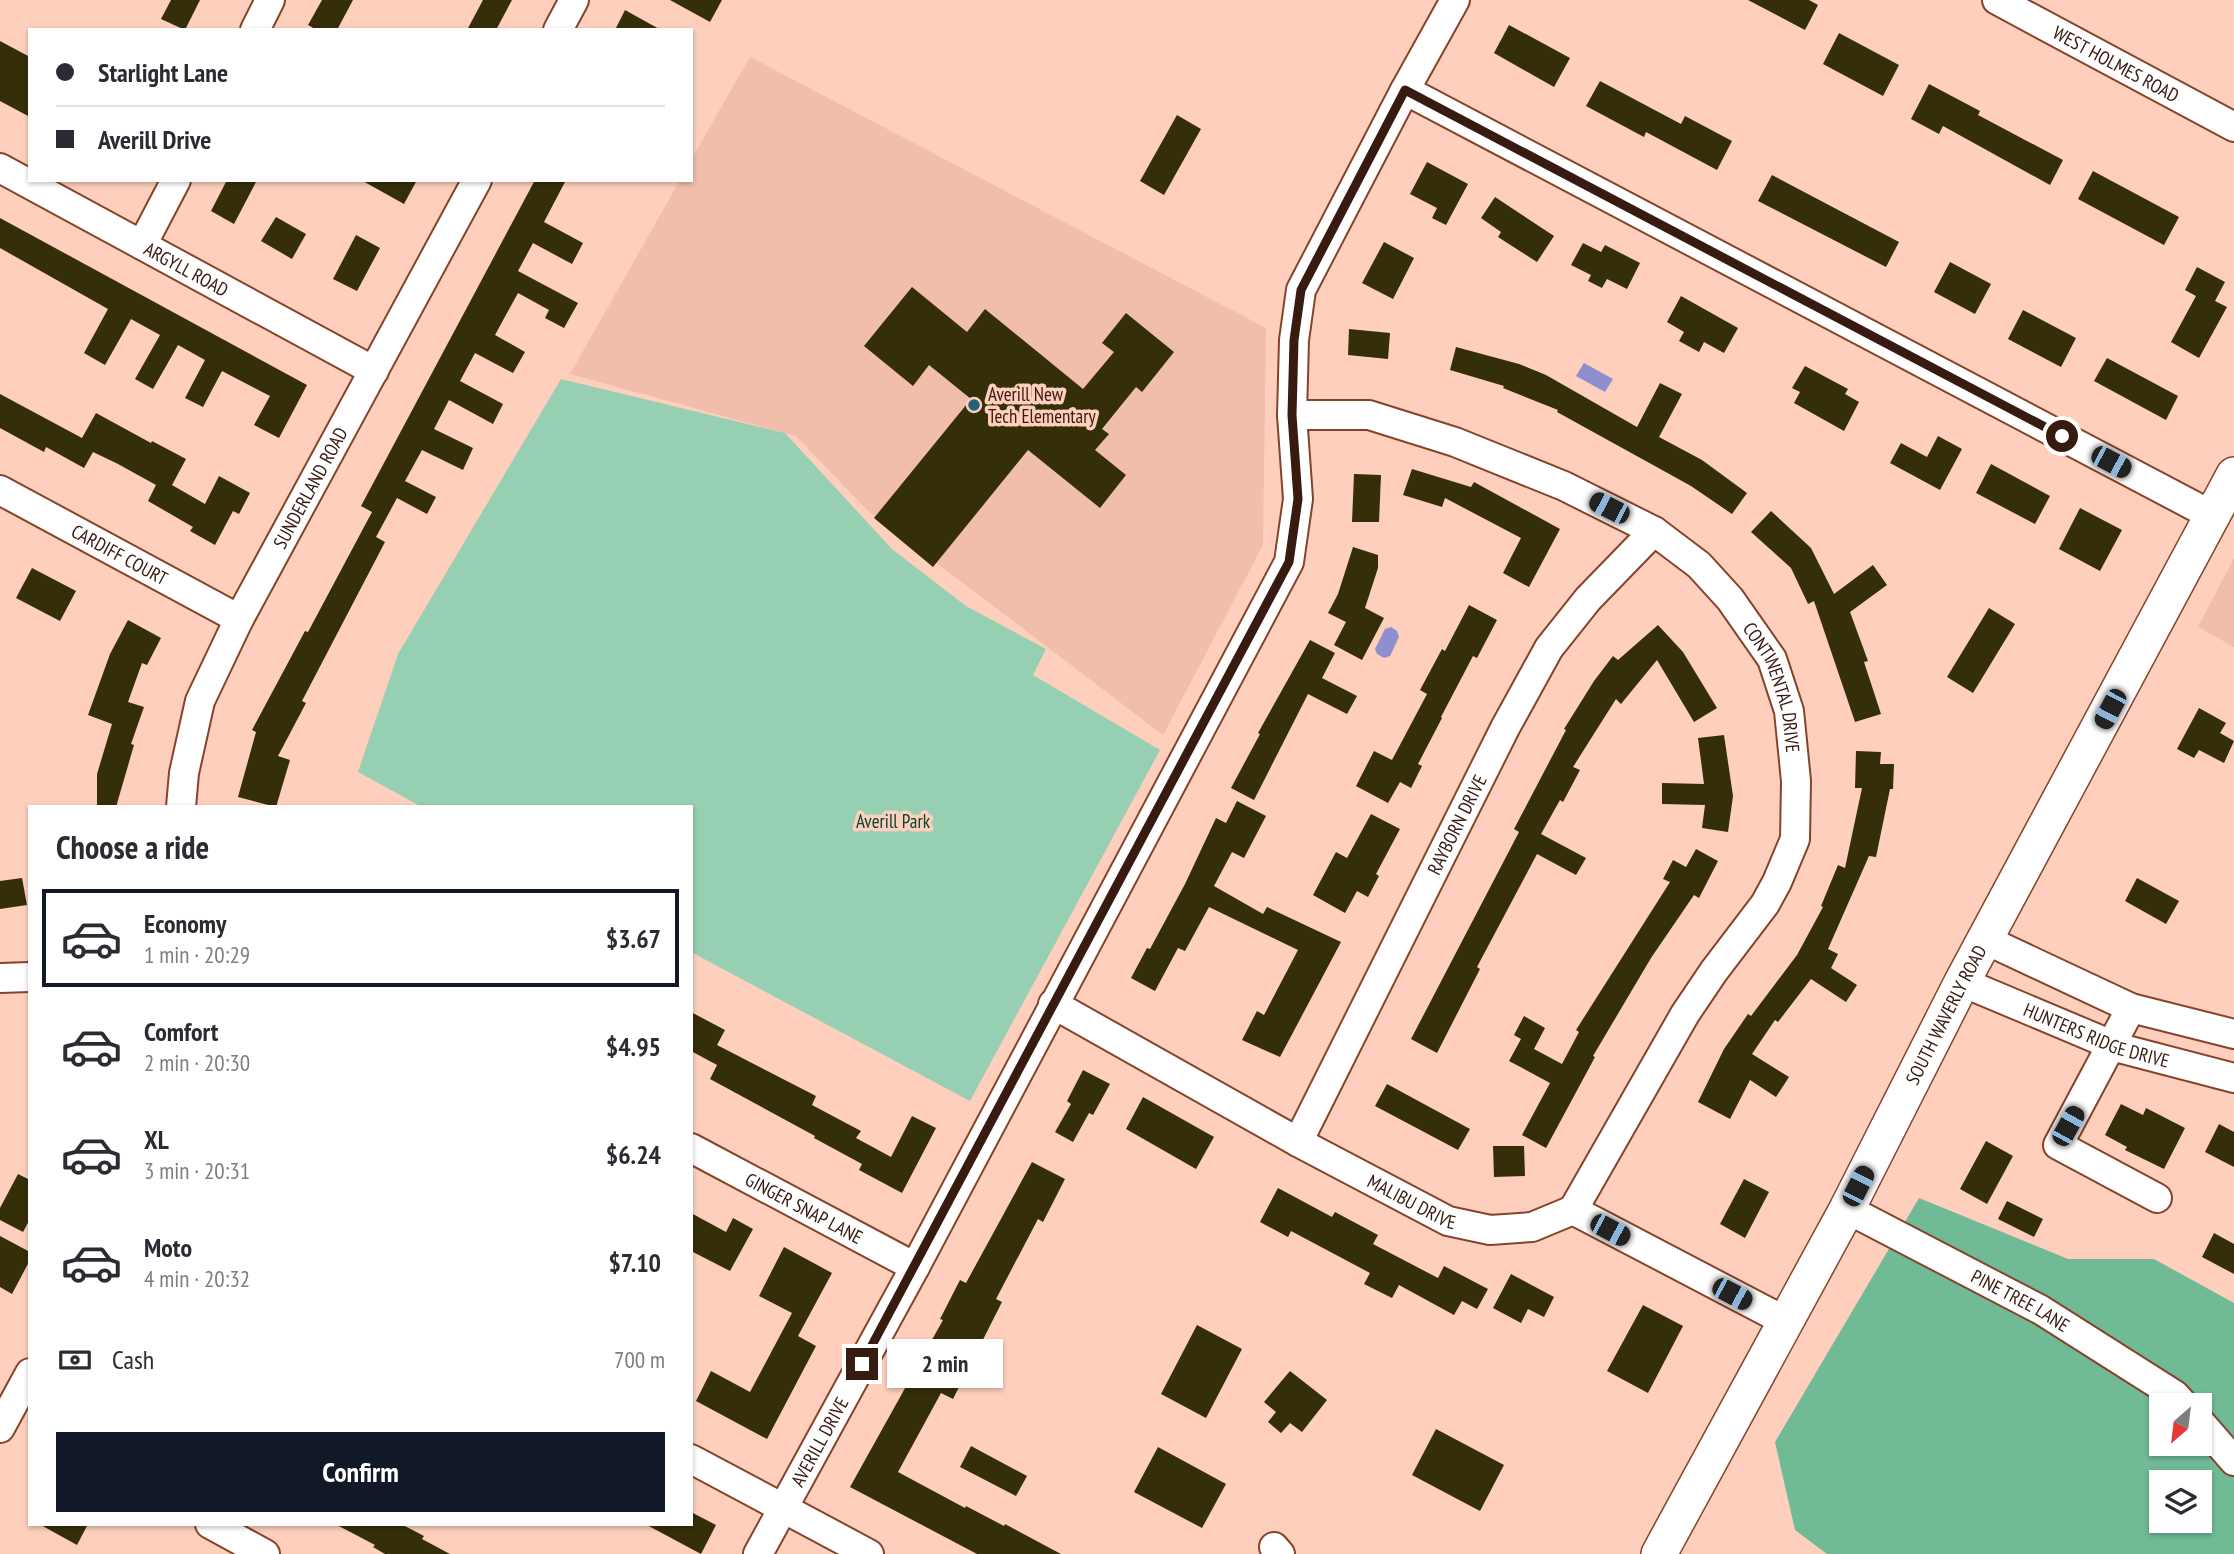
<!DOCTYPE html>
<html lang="en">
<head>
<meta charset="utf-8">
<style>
	:root { --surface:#fff; --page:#f2f2f3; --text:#2b2b33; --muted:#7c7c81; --line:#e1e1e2; --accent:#111827 }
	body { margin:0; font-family:"PT Sans Narrow",sans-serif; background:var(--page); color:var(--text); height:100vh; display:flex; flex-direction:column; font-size:26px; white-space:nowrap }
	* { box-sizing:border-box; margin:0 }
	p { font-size:23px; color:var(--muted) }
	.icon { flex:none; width:38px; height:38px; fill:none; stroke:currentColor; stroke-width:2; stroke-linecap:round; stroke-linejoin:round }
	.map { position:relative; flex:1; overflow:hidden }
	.details { position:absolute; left:28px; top:805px; width:665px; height:721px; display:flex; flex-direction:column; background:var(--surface); border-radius:0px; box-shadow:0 2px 5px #0004 }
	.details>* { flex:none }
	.hud { position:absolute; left:28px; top:28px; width:665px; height:154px; border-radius:0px; box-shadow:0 2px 5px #0004; display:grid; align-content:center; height:154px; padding:0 28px; background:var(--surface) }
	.needle { width:46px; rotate:208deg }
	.buttons { position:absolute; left:2149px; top:1393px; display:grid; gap:14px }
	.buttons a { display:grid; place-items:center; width:63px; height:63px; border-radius:0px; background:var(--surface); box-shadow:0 2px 5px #0004; font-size:35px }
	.end { position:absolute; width:32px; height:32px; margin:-16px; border:9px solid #371b10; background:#fff; box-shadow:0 0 0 4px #fff }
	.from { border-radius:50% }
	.bubble { position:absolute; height:49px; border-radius:0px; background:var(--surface); box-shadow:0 2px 5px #0004; font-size:23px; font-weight:800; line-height:49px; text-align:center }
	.car { position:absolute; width:21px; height:42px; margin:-21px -10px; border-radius:9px; box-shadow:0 0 5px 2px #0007; background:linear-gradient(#222 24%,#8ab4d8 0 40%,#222 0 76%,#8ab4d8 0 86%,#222 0) }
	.hud b { display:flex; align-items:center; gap:24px; height:66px; font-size:26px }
	.hud b+b { border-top:2px solid var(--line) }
	.hud i { width:18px; height:18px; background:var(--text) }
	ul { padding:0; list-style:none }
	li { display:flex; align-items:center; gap:21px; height:98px; margin:0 14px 10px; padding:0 14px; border:4px solid transparent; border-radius:0px }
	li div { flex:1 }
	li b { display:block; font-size:26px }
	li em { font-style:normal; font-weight:800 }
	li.selected { border-color:var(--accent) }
	li>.icon { width:63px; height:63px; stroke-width:1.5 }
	h2 { padding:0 28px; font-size:32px; line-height:84px }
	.pay { display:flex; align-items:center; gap:18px; height:77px; padding:0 28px; font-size:26px }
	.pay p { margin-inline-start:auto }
	.button { display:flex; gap:14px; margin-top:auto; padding:14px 28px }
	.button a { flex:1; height:80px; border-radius:0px; background:var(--accent); color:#fff; font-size:28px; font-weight:800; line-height:80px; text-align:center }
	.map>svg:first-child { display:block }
	.built { fill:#f0beab }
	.green { fill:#97cfb2 }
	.forest { fill:#70ba96; fill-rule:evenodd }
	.water { fill:#8d8fce }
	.building { fill:#342f08 }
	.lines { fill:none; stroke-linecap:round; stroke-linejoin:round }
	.minor-casing { stroke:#854429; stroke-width:32 }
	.major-casing { stroke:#854429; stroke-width:38 }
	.minor { stroke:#fff; stroke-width:28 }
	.major { stroke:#fff; stroke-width:35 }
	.route { stroke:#371b10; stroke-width:9 }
	.poi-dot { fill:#216377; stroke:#fecfbd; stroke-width:2.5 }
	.labels { text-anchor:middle; stroke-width:7; stroke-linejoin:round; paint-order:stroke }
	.street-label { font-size:19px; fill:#371b10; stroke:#fecfbd }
	.poi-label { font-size:19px; fill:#371b10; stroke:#fecfbd; text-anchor:start }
	.park-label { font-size:19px; fill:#06462f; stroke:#fecfbd }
</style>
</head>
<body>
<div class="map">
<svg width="2234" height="1554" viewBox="0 0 2234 1554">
	<rect width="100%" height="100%" fill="#fecfbd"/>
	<!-- built -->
	<g class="built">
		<polygon points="750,57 1266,328 1263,545 1163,735 867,510 796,436 570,374 680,180 691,180 691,160"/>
		<polygon points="2234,558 2234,647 2198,627"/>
	</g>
	<!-- green -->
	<polygon class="green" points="561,379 785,433 892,549 966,606 1046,649 1033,675 1160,750 970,1101 691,952 691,807 422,807 358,772 398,654"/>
	<!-- forest -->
	<path class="forest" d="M1919,1198L2068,1259H2154L2234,1303V1554H1827L1795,1530L1775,1442ZM2161,1405H2200V1444H2161ZM2161,1482H2200V1521H2161Z"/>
	<!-- water -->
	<g class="water">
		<polygon points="1584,363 1613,379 1605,392 1576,376"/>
		<polygon points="1391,627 1397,631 1399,637 1390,656 1384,658 1377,654 1375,649 1385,629"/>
	</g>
	<!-- building -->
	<g class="building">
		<polygon points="171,0 200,0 185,30 161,19"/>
		<polygon points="322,0 353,0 337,30 317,30 308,25"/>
		<polygon points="483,0 512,0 496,30 467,30"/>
		<polygon points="670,0 722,0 710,22"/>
		<polygon points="1748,0 1809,0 1818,5 1805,30"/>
		<polygon points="625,10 661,30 615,30"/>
		<polygon points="1509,25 1570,58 1554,87 1494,53"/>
		<polygon points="1839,33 1899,65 1883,96 1823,64"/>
		<polygon points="0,41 30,57 30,117 0,101"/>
		<polygon points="1600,81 1681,124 1685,116 1732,141 1717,170 1646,132 1644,137 1586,106"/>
		<polygon points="1929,84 1980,111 1978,115 2063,160 2050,185 1943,126 1939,134 1911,119"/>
		<polygon points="1177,115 1201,129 1164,195 1140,181"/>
		<polygon points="1427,162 1468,184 1446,225 1432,218 1437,208 1410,194"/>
		<polygon points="2093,171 2179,217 2164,245 2078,199"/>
		<polygon points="1772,175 1899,242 1886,267 1758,201"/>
		<polygon points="227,180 257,180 234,224 211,211"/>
		<polygon points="361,180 417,180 404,204"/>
		<polygon points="535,180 566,180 544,222 583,243 572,264 533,243 518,271 578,303 564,328 545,318 549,310 518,293 495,335 525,352 513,373 475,353 460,381 503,404 493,424 449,400 434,429 473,448 463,470 422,450 405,481 436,497 427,514 397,498 376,537 385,542 302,701 306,703 278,756 290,760 276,807 238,797 256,732 252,730 305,631 308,632 372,512 361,506"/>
		<polygon points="1495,197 1554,236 1537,262 1498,237 1501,232 1481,218"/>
		<polygon points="276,217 306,234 292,259 261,241"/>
		<polygon points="0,218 307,385 279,438 254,425 270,396 222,371 203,407 185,398 205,360 178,345 153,389 135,379 160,335 131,319 105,365 84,353 108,309 0,248"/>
		<polygon points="356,235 380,248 357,291 333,279"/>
		<polygon points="1384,242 1414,258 1393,299 1362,283"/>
		<polygon points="1583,243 1601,252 1605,245 1640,263 1627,289 1607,279 1602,288 1588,281 1591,275 1571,265"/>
		<polygon points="1950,262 1991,284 1975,314 1934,292"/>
		<polygon points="2197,267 2225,282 2215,301 2227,307 2199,358 2171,342 2196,296 2185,290"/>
		<polygon points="912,287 967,332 985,309 1083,389 1114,352 1102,343 1126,313 1174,352 1142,392 1136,387 1102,429 1109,434 1095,450 1126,475 1100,508 1028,450 933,567 874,518 971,399 929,365 913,386 864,346"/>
		<polygon points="1681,296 1738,328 1724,353 1704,342 1699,352 1679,341 1684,332 1667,322"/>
		<polygon points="2023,310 2076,338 2061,367 2008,339"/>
		<polygon points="1349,329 1390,333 1388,359 1348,355"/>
		<polygon points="1456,347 1519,364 1546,375 1637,427 1660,383 1682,394 1659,437 1702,460 1747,493 1732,514 1691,486 1557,412 1558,410 1503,388 1504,386 1450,370"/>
		<polygon points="2107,358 2178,396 2166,420 2094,381"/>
		<polygon points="1805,366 1848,389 1845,394 1859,402 1844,431 1794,403 1800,392 1792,388"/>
		<polygon points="0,394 82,438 96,413 151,443 152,441 186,459 172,485 205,504 219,476 250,493 239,514 233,511 215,545 190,531 193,527 148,501 156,485 118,464 93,452 84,468 46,447 44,452 0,428"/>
		<polygon points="1938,436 1962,449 1940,490 1890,463 1901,443 1927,457"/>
		<polygon points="1991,464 2050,496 2035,524 1976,493"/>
		<polygon points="1412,469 1471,487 1474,482 1560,529 1529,587 1503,573 1521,538 1445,498 1442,507 1403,495"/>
		<polygon points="1354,474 1381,475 1379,522 1352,522"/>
		<polygon points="2080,508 2122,530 2100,571 2059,549"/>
		<polygon points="1771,511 1811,548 1834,594 1873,565 1887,585 1850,612 1868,661 1864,662 1881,714 1855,722 1814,601 1808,604 1791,568 1751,532"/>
		<polygon points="1353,547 1378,555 1378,568 1365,608 1384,618 1362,660 1334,645 1346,622 1328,613 1338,594"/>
		<polygon points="32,568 76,591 60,621 16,598"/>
		<polygon points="1469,605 1497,620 1477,658 1473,656 1441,717 1442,718 1418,764 1422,766 1411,788 1400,782 1388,803 1356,786 1374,751 1392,760 1427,694 1420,690 1442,649 1445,651"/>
		<polygon points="1989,608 2015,624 1973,693 1947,677"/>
		<polygon points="128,620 161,638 147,665 142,663 128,702 144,707 131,744 134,745 116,807 97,807 97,774 112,724 88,715 110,654"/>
		<polygon points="1658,625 1683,652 1717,708 1694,722 1657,660 1621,704 1616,699 1573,767 1580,770 1563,802 1560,800 1541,834 1586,858 1576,875 1537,854 1477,967 1480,969 1437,1053 1411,1039 1519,832 1514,829 1566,730 1564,729 1594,681 1613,656 1618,660"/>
		<polygon points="1310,640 1335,653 1322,678 1357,696 1347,714 1308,694 1254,800 1231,788 1260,734 1258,733"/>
		<polygon points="2199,708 2226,723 2220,733 2234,741 2224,763 2199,750 2194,758 2177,749"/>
		<polygon points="1724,735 1733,796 1728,832 1702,828 1705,805 1662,804 1662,783 1704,784 1698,738"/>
		<polygon points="1856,751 1881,752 1880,764 1894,764 1893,789 1890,789 1876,857 1869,856 1828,949 1838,954 1831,968 1857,985 1846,1002 1811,979 1778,1022 1775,1020 1752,1054 1789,1077 1776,1097 1750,1080 1730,1119 1698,1102 1724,1049 1748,1014 1751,1016 1797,955 1823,907 1821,906 1838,865 1845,868 1862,788 1855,788"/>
		<polygon points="1237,801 1266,816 1244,858 1232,852 1214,886 1263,914 1267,907 1341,942 1280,1057 1242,1040 1257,1011 1264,1015 1298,950 1209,907 1185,951 1178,948 1155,991 1131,978 1147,948 1150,949 1185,884 1216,818 1226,823"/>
		<polygon points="1371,814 1400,829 1376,874 1379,876 1368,897 1357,891 1345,913 1313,895 1336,852 1347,858"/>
		<polygon points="1696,849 1718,861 1699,898 1694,895 1651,958 1593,1056 1595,1057 1546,1148 1522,1135 1550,1083 1509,1061 1521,1039 1514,1035 1524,1016 1545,1028 1534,1049 1562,1064 1579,1032 1576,1030 1670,882 1663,879 1673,860 1686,867"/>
		<polygon points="22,878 27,905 0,909 0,881"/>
		<polygon points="2137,878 2179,901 2166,924 2125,901"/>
		<polygon points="691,1012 725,1030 717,1045 816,1096 812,1105 861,1131 856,1138 891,1157 912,1116 936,1128 902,1193 859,1170 862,1164 814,1138 815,1136 710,1079 717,1065 691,1051"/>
		<polygon points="1083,1070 1110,1084 1093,1115 1089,1113 1073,1142 1055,1132 1071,1104 1067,1101"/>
		<polygon points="1387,1084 1470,1129 1458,1150 1375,1106"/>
		<polygon points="1143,1097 1214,1137 1196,1169 1126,1129"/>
		<polygon points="2121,1104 2143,1115 2146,1108 2185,1128 2164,1169 2125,1150 2127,1147 2105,1135"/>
		<polygon points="2219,1124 2234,1132 2234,1167 2205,1152"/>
		<polygon points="1986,1141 2013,1156 1987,1204 1960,1189"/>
		<polygon points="1493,1146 1524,1146 1525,1176 1494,1177"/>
		<polygon points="1032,1162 1065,1179 1043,1222 1038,1219 996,1299 1002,1302 953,1399 941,1393 898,1472 965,1508 966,1506 1004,1526 1005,1524 1061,1554 977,1554 850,1487 943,1320 940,1319 960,1280 966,1283"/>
		<polygon points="18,1174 30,1180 30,1219 23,1232 0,1220 0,1208"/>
		<polygon points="1744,1179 1769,1192 1745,1238 1720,1224"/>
		<polygon points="1278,1188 1332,1217 1335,1212 1378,1235 1373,1244 1438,1278 1444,1266 1488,1289 1477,1309 1462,1301 1454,1315 1399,1285 1392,1298 1364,1284 1370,1273 1291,1231 1288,1237 1260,1222"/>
		<polygon points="2007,1201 2043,1219 2034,1237 1998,1219"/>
		<polygon points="691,1213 726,1232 733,1218 753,1229 730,1271 691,1251"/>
		<polygon points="2214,1233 2234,1244 2234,1274 2202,1257"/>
		<polygon points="0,1236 30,1252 30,1260 12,1294 0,1287"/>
		<polygon points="784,1247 832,1273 798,1336 816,1346 767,1439 696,1401 711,1371 750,1392 792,1313 759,1296"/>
		<polygon points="1511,1274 1554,1297 1544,1317 1528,1309 1521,1323 1493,1308"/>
		<polygon points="1643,1305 1683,1326 1648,1393 1607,1371"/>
		<polygon points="1197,1325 1242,1349 1206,1418 1161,1394"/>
		<polygon points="1290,1371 1327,1400 1302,1432 1290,1423 1281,1433 1268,1422 1276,1412 1264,1402"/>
		<polygon points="1436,1429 1504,1465 1480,1511 1412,1475"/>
		<polygon points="971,1446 1027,1476 1016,1496 960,1467"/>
		<polygon points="1158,1447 1226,1484 1202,1528 1134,1492"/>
		<polygon points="691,1512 716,1525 701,1554 645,1524 691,1524"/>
		<polygon points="39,1524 88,1524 77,1545"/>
		<polygon points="335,1524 401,1524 424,1536 422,1539 450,1554 385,1554 373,1547 375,1545"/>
	</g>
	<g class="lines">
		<!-- minor casing -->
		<g class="minor-casing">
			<g id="minor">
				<path id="s1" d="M1997,0L2234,127"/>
				<polyline points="255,30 270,0"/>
				<polyline points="558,30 574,0"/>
				<polyline points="1405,90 2213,516"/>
				<path id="s2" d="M0,168L374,371"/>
				<polyline points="142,245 176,180"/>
				<path id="s3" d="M1292,415H1369L1455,442L1564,486L1654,531L1699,565L1730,599L1772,659L1789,711L1796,781L1795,839L1777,882L1765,904L1714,971L1685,1014L1573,1210"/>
				<path id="s4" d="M0,490L239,619"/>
				<path id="s5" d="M181,807L184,773L200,701L239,619L477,180"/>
				<polyline points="1986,940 2131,1008 2234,1034"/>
				<polyline points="0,978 30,977"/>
				<path id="s6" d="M1962,982L2119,1048L2234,1078"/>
				<path id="s7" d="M1053,1004L1298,1142L1448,1221L1490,1230L1532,1227L1573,1210L1785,1321"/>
				<polyline points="2131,1008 2058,1145 2157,1198"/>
				<path id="s8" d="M1298,1142L1505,728L1549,648L1588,599L1654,531"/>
				<path id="s9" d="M691,1148L915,1267"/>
				<path id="s10" d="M1847,1209L2041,1310L2175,1395L2184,1405"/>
				<polyline points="2200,1422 2234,1461"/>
				<polyline points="0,1428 30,1373"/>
				<polyline points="691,1459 869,1554"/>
				<polyline points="210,1524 265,1554"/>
				<polyline points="1274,1547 1280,1554"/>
				<path id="s11" d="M758,1554L915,1267L1289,562L1298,499L1292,415L1294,340L1301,290L1405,90L1455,0"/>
			</g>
		</g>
		<!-- major casing -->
		<g class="major-casing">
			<g id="major">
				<path id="s12" d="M1659,1554L1847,1209L1962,982L2234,475"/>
			</g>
		</g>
		<!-- minor -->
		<use href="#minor" class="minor"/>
		<!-- major -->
		<use href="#major" class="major"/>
	</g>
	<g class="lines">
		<!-- route -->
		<polyline class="route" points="862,1364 1289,562 1298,499 1292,415 1294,340 1301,290 1405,90 2062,436"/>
	</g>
	<!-- markers -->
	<circle class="poi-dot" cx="974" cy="405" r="7"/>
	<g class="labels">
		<!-- street labels -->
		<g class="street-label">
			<text dy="7" stroke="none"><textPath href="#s1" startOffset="135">WEST HOLMES ROAD</textPath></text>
			<text dy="7" stroke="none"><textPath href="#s2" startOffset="212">ARGYLL ROAD</textPath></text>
			<text dy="7" stroke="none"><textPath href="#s5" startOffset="348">SUNDERLAND ROAD</textPath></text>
			<text dy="7" stroke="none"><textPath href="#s4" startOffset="136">CARDIFF COURT</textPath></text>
			<text dy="7" stroke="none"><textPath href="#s3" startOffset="588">CONTINENTAL DRIVE</textPath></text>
			<text dy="7" stroke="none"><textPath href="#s8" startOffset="355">RAYBORN DRIVE</textPath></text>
			<text dy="7" stroke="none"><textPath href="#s12" startOffset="611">SOUTH WAVERLY ROAD</textPath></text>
			<text dy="7" stroke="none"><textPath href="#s6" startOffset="145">HUNTERS RIDGE DRIVE</textPath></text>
			<text dy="7" stroke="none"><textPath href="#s7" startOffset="410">MALIBU DRIVE</textPath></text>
			<text dy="7" stroke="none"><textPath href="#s9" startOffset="128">GINGER SNAP LANE</textPath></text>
			<text dy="7" stroke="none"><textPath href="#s10" startOffset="196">PINE TREE LANE</textPath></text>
			<text dy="7" stroke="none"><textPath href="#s11" startOffset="128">AVERILL DRIVE</textPath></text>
		</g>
		<!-- poi labels -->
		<g class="poi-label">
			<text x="988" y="401">Averill New<tspan x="988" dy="22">Tech Elementary</tspan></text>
		</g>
		<!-- park labels -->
		<g class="park-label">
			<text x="893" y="828">Averill Park</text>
		</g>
	</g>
</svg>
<div class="buttons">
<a><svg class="needle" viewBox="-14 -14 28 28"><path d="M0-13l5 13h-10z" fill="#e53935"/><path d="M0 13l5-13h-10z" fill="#7c7c81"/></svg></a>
<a><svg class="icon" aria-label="layers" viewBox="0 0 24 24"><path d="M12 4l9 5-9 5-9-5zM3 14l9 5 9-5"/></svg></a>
</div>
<i class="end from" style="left:2062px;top:436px"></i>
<i class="end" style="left:862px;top:1364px"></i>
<div class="bubble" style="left:887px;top:1339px;width:116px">2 min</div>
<i class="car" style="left:2111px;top:462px;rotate:118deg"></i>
<i class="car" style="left:1609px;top:508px;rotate:297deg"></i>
<i class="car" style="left:2110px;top:709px;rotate:208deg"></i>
<i class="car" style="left:2068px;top:1126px;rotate:29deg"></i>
<i class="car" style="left:1858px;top:1186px;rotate:27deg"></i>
<i class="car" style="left:1610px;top:1230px;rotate:118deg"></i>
<i class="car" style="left:1732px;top:1294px;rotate:118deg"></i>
<div class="hud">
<b><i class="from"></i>Starlight Lane</b>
<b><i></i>Averill Drive</b>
</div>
<section class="details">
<h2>Choose a ride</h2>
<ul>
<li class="selected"><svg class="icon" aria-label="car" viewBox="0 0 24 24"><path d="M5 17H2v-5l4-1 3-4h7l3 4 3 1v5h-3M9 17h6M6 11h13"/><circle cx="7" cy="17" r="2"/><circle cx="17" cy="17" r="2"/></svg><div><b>Economy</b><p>1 min · 20:29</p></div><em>$3.67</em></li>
<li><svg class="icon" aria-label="car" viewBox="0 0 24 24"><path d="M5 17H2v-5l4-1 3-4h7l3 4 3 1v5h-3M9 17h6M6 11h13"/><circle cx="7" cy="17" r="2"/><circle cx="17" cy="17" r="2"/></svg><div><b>Comfort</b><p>2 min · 20:30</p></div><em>$4.95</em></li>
<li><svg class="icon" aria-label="car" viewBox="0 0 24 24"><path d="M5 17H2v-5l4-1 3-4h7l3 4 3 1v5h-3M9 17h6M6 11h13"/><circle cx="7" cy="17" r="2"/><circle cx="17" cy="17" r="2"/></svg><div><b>XL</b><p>3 min · 20:31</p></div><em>$6.24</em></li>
<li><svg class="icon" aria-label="car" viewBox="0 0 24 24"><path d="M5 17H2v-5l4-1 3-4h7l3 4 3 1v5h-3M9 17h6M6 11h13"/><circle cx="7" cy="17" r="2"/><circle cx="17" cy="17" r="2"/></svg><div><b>Moto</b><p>4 min · 20:32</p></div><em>$7.10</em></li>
</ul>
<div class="pay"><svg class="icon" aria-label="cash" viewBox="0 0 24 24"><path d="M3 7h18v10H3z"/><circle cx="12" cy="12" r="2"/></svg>Cash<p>700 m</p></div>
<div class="button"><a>Confirm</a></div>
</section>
</div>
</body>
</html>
